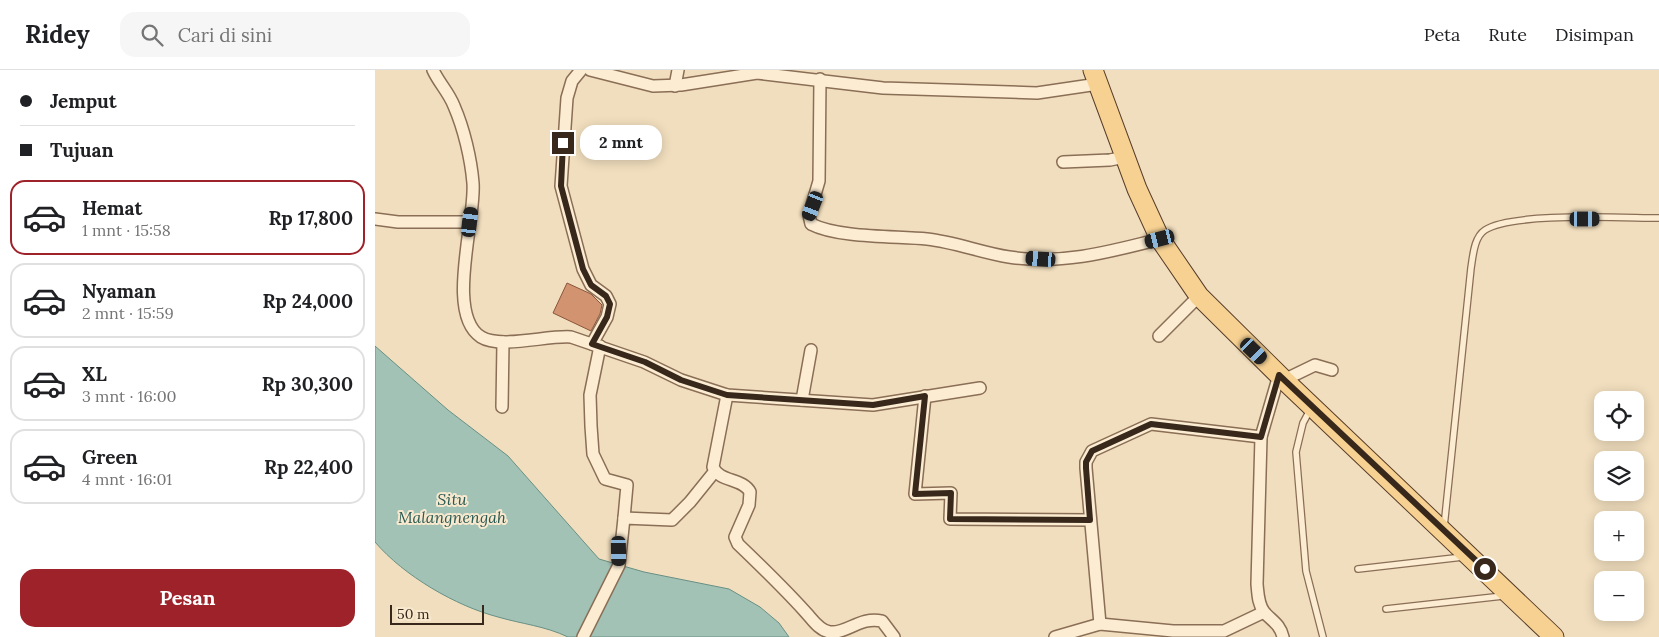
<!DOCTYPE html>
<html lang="id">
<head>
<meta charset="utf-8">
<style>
	:root { --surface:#fff; --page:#f6f6f6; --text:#202124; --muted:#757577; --line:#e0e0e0; --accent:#9d222a }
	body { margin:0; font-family:Lora,serif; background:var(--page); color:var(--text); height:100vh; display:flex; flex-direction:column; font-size:19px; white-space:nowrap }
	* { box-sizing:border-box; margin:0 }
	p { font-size:16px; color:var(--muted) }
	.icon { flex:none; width:28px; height:28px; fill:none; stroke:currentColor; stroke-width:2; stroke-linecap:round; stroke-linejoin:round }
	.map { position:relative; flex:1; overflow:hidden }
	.sheet { display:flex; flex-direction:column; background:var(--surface); width:375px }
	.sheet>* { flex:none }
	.top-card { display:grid; align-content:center; height:110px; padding:0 20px; background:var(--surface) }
	.controls { position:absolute; left:1219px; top:321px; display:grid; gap:10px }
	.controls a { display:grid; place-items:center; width:50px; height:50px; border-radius:10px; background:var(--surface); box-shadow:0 2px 12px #0003; font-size:25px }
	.scale { position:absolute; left:15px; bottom:12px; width:94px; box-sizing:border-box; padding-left:5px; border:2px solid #38281b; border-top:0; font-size:14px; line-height:18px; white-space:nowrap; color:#38281b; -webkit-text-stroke:4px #f8e9ce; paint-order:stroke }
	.end { position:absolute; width:22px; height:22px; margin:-11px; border:6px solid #38281b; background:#fff; box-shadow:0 0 0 2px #fff }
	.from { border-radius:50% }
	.bubble { position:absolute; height:35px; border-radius:15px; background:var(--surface); box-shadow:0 2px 12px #0003; font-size:16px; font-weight:700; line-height:35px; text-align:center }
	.car { position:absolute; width:15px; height:30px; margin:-15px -8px; border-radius:6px; box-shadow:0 0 4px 1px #0007; background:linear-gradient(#222 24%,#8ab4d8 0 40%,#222 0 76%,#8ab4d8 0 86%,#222 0) }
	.top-card b { display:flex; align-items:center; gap:18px; height:48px; font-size:19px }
	.top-card b+b { border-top:1px solid var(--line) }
	.top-card i { width:12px; height:12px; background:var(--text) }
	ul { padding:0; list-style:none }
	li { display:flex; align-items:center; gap:15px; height:75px; margin:0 10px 8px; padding:0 10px; border:2px solid var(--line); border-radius:15px }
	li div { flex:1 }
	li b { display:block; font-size:19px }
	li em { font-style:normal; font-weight:700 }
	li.selected { border-color:var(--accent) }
	li>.icon { width:45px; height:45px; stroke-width:1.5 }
	.primary-button { display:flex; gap:10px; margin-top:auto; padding:10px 20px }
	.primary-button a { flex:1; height:58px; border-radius:15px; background:var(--accent); color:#fff; font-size:20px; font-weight:700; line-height:58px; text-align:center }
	header { display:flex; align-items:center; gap:30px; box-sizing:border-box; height:70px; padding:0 25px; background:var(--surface); border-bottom:1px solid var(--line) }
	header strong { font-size:24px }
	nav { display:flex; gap:28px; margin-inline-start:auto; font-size:18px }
	.search { width:350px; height:45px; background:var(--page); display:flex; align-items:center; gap:12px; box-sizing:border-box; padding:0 18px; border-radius:15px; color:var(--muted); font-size:19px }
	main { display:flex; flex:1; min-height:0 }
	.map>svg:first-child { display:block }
	.water { fill:#a2c2b6; stroke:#689084 }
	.building { fill:#d29371; stroke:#8b553a }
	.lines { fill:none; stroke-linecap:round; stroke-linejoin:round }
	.service-casing { stroke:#8a6e56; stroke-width:8 }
	.minor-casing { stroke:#8a6e56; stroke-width:14 }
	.primary-casing { stroke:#573d2a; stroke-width:21 }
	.service { stroke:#fbecd2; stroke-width:5.5 }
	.minor { stroke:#fbecd2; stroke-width:11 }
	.primary { stroke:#f7d192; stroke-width:19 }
	.route { stroke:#38281b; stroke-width:6 }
	.labels { text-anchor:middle; stroke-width:4; stroke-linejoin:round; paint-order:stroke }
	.water-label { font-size:16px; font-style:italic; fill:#295953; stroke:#f8e9ce }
</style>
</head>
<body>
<header>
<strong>Ridey</strong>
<div class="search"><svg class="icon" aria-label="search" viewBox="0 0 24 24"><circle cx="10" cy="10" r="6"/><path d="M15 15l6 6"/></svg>Cari di sini</div>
<nav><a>Peta</a><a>Rute</a><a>Disimpan</a></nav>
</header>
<main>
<section class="sheet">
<div class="top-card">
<b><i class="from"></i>Jemput</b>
<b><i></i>Tujuan</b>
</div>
<ul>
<li class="selected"><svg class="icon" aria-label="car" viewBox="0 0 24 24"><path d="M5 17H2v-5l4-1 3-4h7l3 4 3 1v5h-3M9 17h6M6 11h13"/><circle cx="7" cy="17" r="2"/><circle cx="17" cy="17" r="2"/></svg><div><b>Hemat</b><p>1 mnt · 15:58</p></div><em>Rp 17,800</em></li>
<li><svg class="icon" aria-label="car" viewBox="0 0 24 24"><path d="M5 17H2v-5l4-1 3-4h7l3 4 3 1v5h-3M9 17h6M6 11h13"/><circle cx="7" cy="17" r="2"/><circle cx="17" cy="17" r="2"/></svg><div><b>Nyaman</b><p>2 mnt · 15:59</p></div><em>Rp 24,000</em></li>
<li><svg class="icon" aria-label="car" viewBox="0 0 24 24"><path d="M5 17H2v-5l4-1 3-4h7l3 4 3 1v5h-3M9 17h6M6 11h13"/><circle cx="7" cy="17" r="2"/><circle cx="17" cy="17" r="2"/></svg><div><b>XL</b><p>3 mnt · 16:00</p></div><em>Rp 30,300</em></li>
<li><svg class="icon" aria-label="car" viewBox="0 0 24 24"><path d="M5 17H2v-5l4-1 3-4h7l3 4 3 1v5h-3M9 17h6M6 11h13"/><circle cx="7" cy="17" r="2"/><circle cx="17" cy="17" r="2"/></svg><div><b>Green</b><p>4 mnt · 16:01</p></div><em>Rp 22,400</em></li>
</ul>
<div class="primary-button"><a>Pesan</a></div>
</section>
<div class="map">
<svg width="1284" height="567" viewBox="0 0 1284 567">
	<rect width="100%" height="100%" fill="#f1debe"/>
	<!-- water -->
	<path class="water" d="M0,276L73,340L133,386L224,489L269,502L354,519L385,537L404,553L414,567H193C170,556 147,554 123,547C81,536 29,506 0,472Z"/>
	<!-- building -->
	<polygon class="building" points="192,213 216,224 227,235 225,244 216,261 178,243"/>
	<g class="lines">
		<!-- service casing -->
		<g class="service-casing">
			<g id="service">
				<polyline points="936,338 928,353 921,382 931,501 948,567"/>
				<path d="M1069,457L1096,198C1098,186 1099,167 1110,160C1137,142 1248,148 1284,148"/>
				<polyline points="983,499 1088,487"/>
				<polyline points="1011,539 1128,526"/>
			</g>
		</g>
		<!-- minor casing -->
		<g class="minor-casing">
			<g id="minor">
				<path d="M58,0C64,13 74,23 79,36C89,59 96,89 98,113C101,150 70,244 106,267C125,279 173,265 196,267L269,292L306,310L352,325L498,335L605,318"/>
				<polyline points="206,0 197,11 192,28 186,116 208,199 216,215 231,226 235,234 232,247 217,274"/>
				<polyline points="215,0 278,16 306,15 382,3 508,18 572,20 662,23 723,14"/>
				<path d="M445,9L444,111L434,145L436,154C463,168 520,166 552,169C580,172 607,183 634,187C687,195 734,182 785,169"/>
				<polyline points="300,16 303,0"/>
				<polyline points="688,92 735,90 750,87"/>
				<polyline points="0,149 23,152 95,152"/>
				<polyline points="784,266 824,226"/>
				<polyline points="225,276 215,325 216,356 218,384 230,409 252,415 249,448"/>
				<path d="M904,305L886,367L882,514C883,524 883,534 889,542C897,551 905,554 908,567"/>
				<polyline points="909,310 940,295 957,300"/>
				<path d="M352,325L338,397C344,412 368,408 375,422L374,435L360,467L363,474C387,497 411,520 434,546C439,552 446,561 455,562C472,564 485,546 507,551L519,567"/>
				<polyline points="550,326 540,424 576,423 575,449 715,450"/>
				<polyline points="427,330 436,280"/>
				<polyline points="127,337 128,272"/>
				<polyline points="725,554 711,398 711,392 717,381 776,354 886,367"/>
				<polyline points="208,567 244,495 249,448 297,450 315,432 340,401"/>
				<polyline points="680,567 725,554 798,561 849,561 889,542"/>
			</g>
		</g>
		<!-- primary casing -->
		<g class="primary-casing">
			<polyline id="primary" points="718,0 762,119 785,169 824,226 909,310 1179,567"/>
		</g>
		<!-- service -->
		<use href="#service" class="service"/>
		<!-- minor -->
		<use href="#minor" class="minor"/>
		<!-- primary -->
		<use href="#primary" class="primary"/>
	</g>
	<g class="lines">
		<!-- route -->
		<polyline class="route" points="188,73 186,116 208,199 216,215 231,226 235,234 232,247 217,274 270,292 306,310 352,325 498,335 550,326 540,424 576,423 575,449 715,450 711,398 711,392 717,381 776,354 886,367 904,305 1110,499"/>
	</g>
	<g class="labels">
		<!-- water labels -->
		<g class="water-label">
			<text x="77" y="435">Situ<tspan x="77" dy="18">Malangnengah</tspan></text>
		</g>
	</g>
</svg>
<div class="controls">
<a><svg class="icon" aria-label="locate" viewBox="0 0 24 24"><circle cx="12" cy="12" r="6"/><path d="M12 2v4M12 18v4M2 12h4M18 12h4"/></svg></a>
<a><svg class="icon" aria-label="layers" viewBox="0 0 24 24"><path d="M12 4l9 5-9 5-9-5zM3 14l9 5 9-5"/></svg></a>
<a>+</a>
<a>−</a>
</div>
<div class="scale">50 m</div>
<i class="end from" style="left:1110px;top:499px"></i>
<i class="end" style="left:188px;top:73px"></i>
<div class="bubble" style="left:205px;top:55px;width:82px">2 mnt</div>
<i class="car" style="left:438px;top:136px;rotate:201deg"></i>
<i class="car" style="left:1210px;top:149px;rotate:90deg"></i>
<i class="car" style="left:95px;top:152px;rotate:7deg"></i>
<i class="car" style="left:785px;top:169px;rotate:256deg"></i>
<i class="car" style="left:666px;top:189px;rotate:274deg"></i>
<i class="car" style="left:879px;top:281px;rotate:134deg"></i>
<i class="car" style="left:244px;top:481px;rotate:179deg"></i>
</div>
</main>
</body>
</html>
